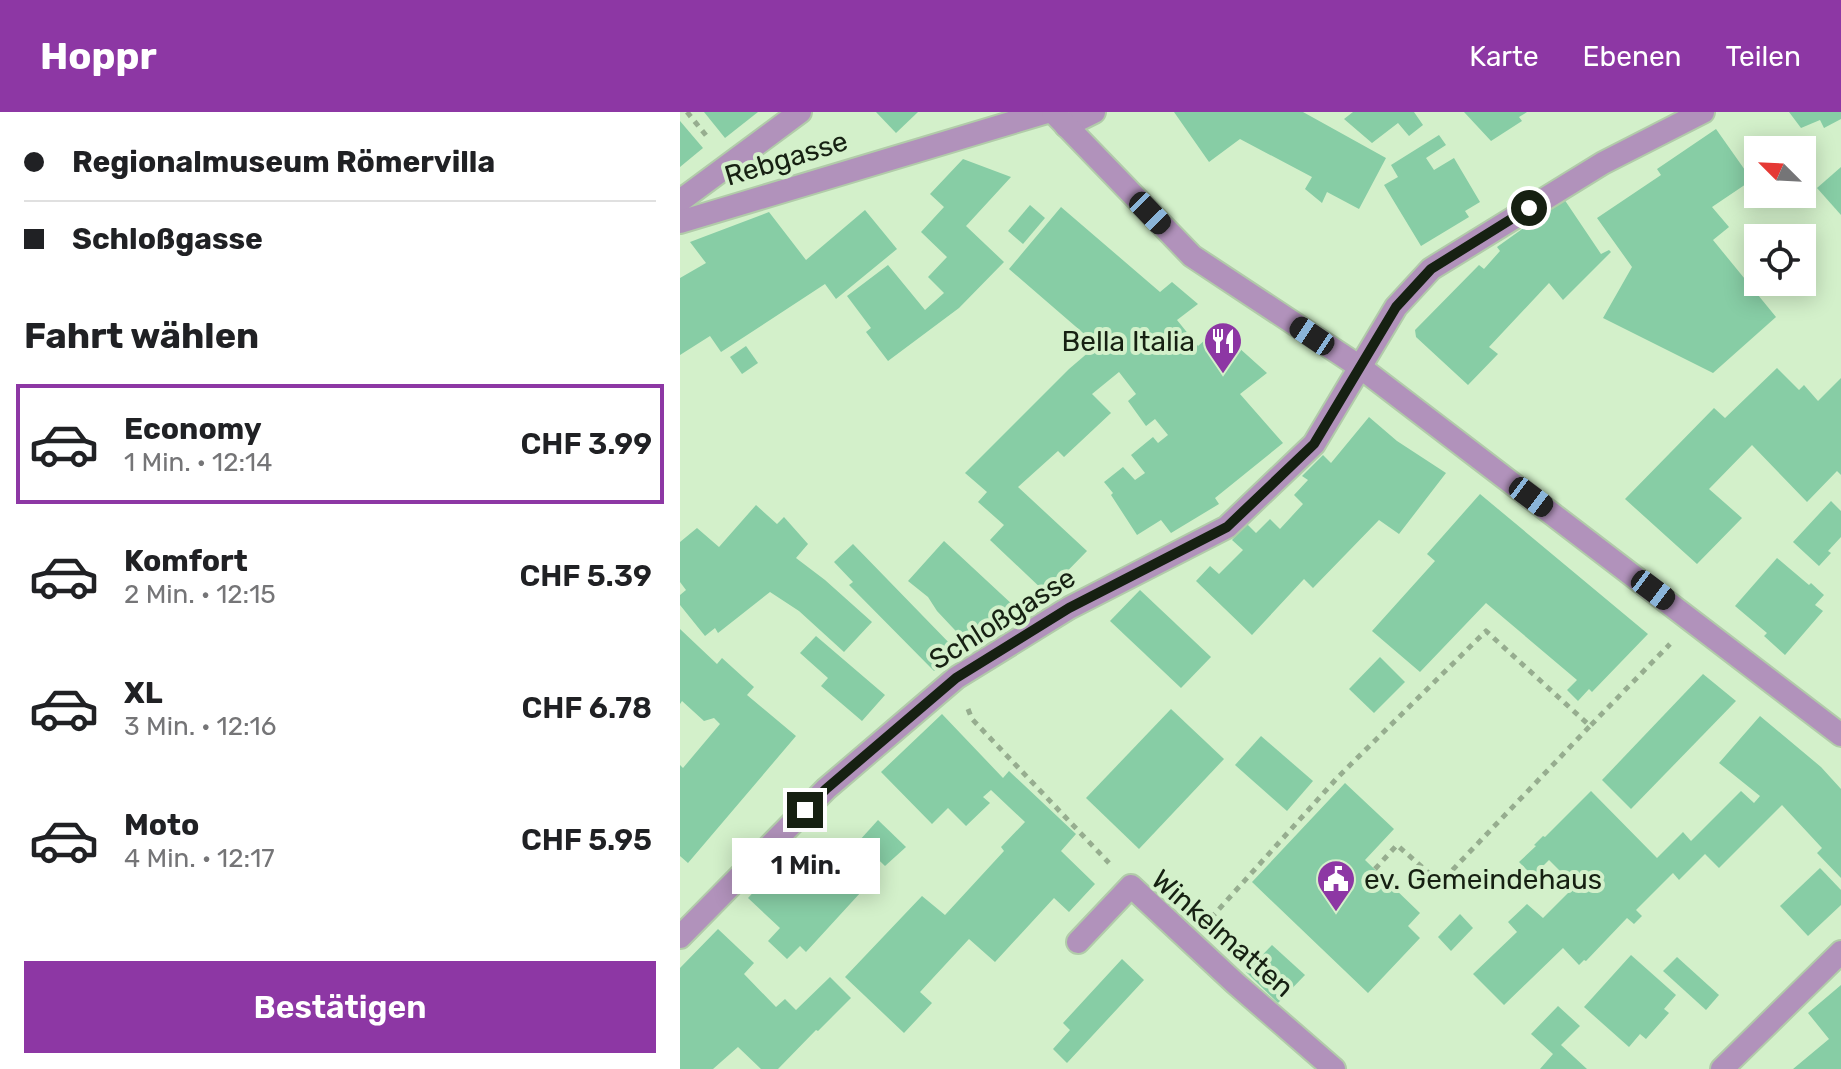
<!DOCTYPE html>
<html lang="de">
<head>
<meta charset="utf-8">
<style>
	:root { --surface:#fff; --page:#f2f2f2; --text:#202124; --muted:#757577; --line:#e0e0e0; --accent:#8d37a4 }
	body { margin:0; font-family:Rubik,sans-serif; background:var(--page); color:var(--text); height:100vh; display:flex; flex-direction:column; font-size:30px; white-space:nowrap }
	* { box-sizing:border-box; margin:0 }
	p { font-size:26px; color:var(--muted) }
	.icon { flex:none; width:44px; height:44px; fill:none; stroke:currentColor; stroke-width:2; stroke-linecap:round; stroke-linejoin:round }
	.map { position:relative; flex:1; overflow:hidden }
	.sheet { display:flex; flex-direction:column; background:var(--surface); width:680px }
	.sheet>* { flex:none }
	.banner { display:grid; align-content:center; height:176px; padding:0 24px; background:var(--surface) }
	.needle { width:52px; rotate:294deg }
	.buttons { position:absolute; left:1064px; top:24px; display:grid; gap:16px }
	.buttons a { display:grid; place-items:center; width:72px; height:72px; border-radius:0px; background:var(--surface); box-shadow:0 4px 20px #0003; font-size:40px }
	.end { position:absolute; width:36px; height:36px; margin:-18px; border:10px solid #162012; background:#fff; box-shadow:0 0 0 4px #fff }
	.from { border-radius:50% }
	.bubble { position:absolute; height:56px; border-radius:0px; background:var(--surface); box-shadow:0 4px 20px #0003; font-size:26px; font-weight:600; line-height:56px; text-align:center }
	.car { position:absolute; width:24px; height:48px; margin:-24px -12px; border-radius:10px; box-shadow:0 0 6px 2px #0007; background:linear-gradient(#222 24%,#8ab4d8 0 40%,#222 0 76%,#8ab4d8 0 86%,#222 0) }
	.banner b { display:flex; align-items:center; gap:28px; height:76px; font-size:30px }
	.banner b+b { border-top:2px solid var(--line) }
	.banner i { width:20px; height:20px; background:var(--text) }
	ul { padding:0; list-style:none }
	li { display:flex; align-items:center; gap:24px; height:120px; margin:0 16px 12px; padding:0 8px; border:4px solid transparent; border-radius:0px }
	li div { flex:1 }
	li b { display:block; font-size:30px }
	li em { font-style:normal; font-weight:600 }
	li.selected { border-color:var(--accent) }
	li>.icon { width:72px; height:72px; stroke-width:1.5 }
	h2 { padding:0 24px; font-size:36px; line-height:96px }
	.primary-button { display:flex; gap:16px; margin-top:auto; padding:16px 24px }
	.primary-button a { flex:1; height:92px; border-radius:0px; background:var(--accent); color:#fff; font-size:32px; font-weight:600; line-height:92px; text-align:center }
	header { display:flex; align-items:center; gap:48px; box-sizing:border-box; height:112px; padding:0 40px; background:var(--accent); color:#fff }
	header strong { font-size:38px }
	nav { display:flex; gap:44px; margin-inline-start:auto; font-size:28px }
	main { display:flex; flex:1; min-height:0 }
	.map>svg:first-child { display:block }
	.building { fill:#87cda5 }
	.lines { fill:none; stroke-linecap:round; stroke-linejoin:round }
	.service-casing { stroke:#b1cba9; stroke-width:26 }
	.minor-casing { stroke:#b1cba9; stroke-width:26 }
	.path { stroke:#96ad8f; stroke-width:5; stroke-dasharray:6 6; stroke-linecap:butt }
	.service { stroke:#b192bb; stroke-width:22 }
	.minor { stroke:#b192bb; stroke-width:22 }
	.route { stroke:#162012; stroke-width:10 }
	.labels { text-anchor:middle; stroke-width:8; stroke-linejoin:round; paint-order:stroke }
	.street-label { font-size:28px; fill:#162012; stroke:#d3f0ca }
	.poi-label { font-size:28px; fill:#162012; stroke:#d3f0ca; text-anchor:end }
</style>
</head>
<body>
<header>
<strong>Hoppr</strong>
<nav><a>Karte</a><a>Ebenen</a><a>Teilen</a></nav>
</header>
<main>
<section class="sheet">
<div class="banner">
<b><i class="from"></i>Regionalmuseum Römervilla</b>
<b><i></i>Schloßgasse</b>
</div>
<h2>Fahrt wählen</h2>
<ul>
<li class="selected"><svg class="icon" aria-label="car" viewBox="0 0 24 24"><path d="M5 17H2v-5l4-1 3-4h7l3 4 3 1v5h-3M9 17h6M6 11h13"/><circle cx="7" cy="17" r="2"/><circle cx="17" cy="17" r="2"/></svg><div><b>Economy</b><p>1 Min. · 12:14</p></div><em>CHF 3.99</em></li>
<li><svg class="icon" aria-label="car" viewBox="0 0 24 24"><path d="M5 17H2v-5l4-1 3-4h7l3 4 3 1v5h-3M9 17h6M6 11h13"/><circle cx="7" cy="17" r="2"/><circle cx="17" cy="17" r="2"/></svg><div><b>Komfort</b><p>2 Min. · 12:15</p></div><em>CHF 5.39</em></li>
<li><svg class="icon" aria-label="car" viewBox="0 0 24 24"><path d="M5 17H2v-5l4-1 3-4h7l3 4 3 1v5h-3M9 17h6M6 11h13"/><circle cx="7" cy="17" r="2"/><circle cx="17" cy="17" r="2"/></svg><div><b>XL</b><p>3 Min. · 12:16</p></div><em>CHF 6.78</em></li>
<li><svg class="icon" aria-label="car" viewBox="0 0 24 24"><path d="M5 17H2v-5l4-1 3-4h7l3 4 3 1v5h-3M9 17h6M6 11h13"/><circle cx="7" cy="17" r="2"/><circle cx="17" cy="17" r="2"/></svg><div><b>Moto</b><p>4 Min. · 12:17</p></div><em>CHF 5.95</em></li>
</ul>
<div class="primary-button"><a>Bestätigen</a></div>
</section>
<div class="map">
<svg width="1161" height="957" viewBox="0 0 1161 957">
	<rect width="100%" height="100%" fill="#d3f0ca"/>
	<!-- building -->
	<g class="building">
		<polygon points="24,0 78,0 45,26"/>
		<polygon points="196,0 238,0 216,21"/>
		<polygon points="494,0 623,0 706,46 679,97 647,80 642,91 625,77 632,65 560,27 529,50"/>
		<polygon points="673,0 734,0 743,13 729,24 718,11 692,31 664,7"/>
		<polygon points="784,0 847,0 839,5 842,9 811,29"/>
		<polygon points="1109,0 1161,0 1161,7 1144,16 1140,8 1121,16"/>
		<polygon points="0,9 23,36 0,55"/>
		<polygon points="1036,17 1072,68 1032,95 1049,115 1033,128 1096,205 1033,261 923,206 952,155 917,106 981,63 977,57"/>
		<polygon points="759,23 766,33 746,46 754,58 774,46 800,90 785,99 789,105 741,134 704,73 718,65 711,53"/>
		<polygon points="283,47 331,65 286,114 324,150 279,196 208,249 186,220 191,216 167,184 208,153 245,198 264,181 248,165 267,145 241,120 264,95 250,82"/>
		<polygon points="1161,55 1161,103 1137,76"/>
		<polygon points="884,87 921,142 929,138 931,140 883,188 869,171 809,235 818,242 788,273 736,225 735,218 799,153 804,157 820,139 817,135"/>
		<polygon points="350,93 365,106 343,132 328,119"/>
		<polygon points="381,95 480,180 492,170 518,192 497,208 518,234 538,217 587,261 560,282 603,331 535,386 539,392 491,421 481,408 457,423 431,383 433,381 424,370 443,355 455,368 465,361 451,343 473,325 478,331 488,323 475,307 466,314 448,289 456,282 439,260 412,282 431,301 384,345 378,339 338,375 407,439 366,481 310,428 324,413 298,390 307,380 285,361 389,257 417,233 329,157"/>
		<polygon points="185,98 217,137 156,187 145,172 41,240 30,224 0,243 0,166 26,151 10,130 89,100 126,148"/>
		<polygon points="66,234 78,251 62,262 50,245"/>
		<polygon points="1097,256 1119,278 1124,273 1138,289 1161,266 1161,363 1157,359 1127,390 1072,333 1029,377 1062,406 1017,452 945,387 1034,296 1045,306"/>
		<polygon points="689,305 717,329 766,361 719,422 699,408 633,476 624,467 572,523 516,469 530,454 539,462 563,438 552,428 567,412 576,421 590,407 600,417 623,392 614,383 628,368 622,364 643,343 651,351"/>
		<polygon points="800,382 968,522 912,580 909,577 898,589 887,578 897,568 806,491 740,560 692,519 755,449 747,442"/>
		<polygon points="1151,389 1161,399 1161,425 1148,439 1151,441 1139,454 1113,430"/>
		<polygon points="76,393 97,412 104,405 128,432 116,446 145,468 192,510 164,540 119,499 90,480 38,521 35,516 25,524 0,493 0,483 6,478 0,470 0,430 17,416 39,435"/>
		<polygon points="264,429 334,494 288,532 257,499 248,485 228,469"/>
		<polygon points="173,432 276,538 254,559 169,473 173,470 154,450"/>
		<polygon points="1097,446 1129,473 1131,471 1144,483 1135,493 1143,499 1105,543 1084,524 1087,521 1055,494"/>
		<polygon points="460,478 531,545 501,576 430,509"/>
		<polygon points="0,517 37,552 42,546 74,575 67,583 116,624 8,751 0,744 0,653 3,656 40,612 34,606 24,609 2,589 0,592"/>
		<polygon points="136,524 205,583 182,609 141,574 148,566 120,541"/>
		<polygon points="700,545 725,570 694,601 669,577"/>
		<polygon points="1023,562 1056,589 951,697 922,668"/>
		<polygon points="491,597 544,647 459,737 406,686"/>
		<polygon points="262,602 323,666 329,659 396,722 381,739 415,772 389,800 374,786 315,850 289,827 240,880 252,891 224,921 165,865 242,784 265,803 324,739 321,735 345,710 311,678 303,685 310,691 286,714 268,696 252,712 201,660"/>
		<polygon points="1080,604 1141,655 1161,677 1161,766 1137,741 1142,736 1102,693 1039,756 1025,742 999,768 993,761 956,798 962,804 954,812 947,806 906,849 904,848 899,853 883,836 824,893 793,862 837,820 828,810 847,792 863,806 895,774 869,748 853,764 839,750 856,734 854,733 863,724 865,725 911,679 977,746 1003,720 1011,729 1061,679 1074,691 1080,684 1039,651"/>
		<polygon points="581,624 633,669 607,699 555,653"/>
		<polygon points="665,671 714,717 685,748 740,801 728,814 740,826 688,881 572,770"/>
		<polygon points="198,708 226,735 205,754 179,729"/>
		<polygon points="124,726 181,780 126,840 120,834 107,847 88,829 100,816 68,786"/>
		<polygon points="1140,756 1161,778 1161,793 1128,824 1100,794"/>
		<polygon points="780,802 793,816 771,839 758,825"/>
		<polygon points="38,817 74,851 64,862 96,895 105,887 116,898 150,865 171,886 138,919 136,918 98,957 81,957 58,935 33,957 0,957 0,856"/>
		<polygon points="592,833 625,863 598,891 566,860"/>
		<polygon points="951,843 996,883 984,897 989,901 966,927 960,922 949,935 904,895"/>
		<polygon points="997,845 1039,883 1026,898 983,859"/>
		<polygon points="442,847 464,868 387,951 373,937 390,918 383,911"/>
		<polygon points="1161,873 1161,957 1113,957 1149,927 1128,901"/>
		<polygon points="878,894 900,914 881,933 907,957 860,957 873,942 851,922"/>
	</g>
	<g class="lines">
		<!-- service casing -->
		<g class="service-casing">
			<g id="service">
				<polyline points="386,14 414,0"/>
				<polyline points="0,89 120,0"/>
				<polyline points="0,110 367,0"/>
			</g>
		</g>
		<!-- minor casing -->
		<g class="minor-casing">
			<g id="minor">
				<polyline points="373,0 512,144 680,255 1161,623"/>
				<polyline points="0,825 146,677 276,566 389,496 547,415 634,332 716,195 751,157 923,51 1023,0"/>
				<polyline points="398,830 451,774 555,871 654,957"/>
				<polyline points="1042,957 1161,840"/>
			</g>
		</g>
		<!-- path -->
		<g class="path">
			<polyline points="7,0 29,27"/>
			<polyline points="288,597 292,607 429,751"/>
			<polyline points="695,757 717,733 760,771 910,614"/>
			<polyline points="531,806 658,665 806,519 910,614 990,532"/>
		</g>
		<!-- service -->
		<use href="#service" class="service"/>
		<!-- minor -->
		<use href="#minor" class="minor"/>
	</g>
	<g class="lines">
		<!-- route -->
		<polyline class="route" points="125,698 146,677 276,566 389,496 547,415 634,332 716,195 751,157 849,96"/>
	</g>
	<!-- icons -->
	<defs>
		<g id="restaurant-pin" transform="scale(2)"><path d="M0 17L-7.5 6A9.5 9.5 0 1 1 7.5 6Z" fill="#8d37a4" stroke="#d3f0ca"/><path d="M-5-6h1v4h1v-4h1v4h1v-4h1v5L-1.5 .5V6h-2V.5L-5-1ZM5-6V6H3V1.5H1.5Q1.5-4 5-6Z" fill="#fff"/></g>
		<g id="civic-pin" transform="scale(2)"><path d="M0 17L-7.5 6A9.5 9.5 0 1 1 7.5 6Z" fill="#8d37a4" stroke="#d3f0ca"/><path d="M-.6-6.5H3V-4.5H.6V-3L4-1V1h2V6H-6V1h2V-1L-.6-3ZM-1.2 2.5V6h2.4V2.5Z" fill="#fff"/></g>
	</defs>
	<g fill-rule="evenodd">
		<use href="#restaurant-pin" x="543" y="229"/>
		<use href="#civic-pin" x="656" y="767"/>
	</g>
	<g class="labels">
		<!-- street labels -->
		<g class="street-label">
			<text transform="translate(106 46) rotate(-17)" y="10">Rebgasse</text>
			<text transform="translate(322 506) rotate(-32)" y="10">Schloßgasse</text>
			<text transform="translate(543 821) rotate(41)" y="10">Winkelmatten</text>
		</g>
		<!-- poi labels -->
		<g class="poi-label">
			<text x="515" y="239">Bella Italia</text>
			<text x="684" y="777" text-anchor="start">ev. Gemeindehaus</text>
		</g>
	</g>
</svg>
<div class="buttons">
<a><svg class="needle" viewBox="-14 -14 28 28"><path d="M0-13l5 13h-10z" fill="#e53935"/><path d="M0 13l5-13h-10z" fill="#757577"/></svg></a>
<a><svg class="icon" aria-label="locate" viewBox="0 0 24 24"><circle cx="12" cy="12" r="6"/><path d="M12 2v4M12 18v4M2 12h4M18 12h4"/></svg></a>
</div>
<i class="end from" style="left:849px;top:96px"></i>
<i class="end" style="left:125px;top:698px"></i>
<div class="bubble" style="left:52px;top:726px;width:148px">1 Min.</div>
<i class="car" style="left:470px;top:101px;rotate:136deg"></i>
<i class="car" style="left:632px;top:224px;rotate:304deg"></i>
<i class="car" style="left:851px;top:385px;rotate:127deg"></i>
<i class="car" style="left:973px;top:478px;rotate:127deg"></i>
</div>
</main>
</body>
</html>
